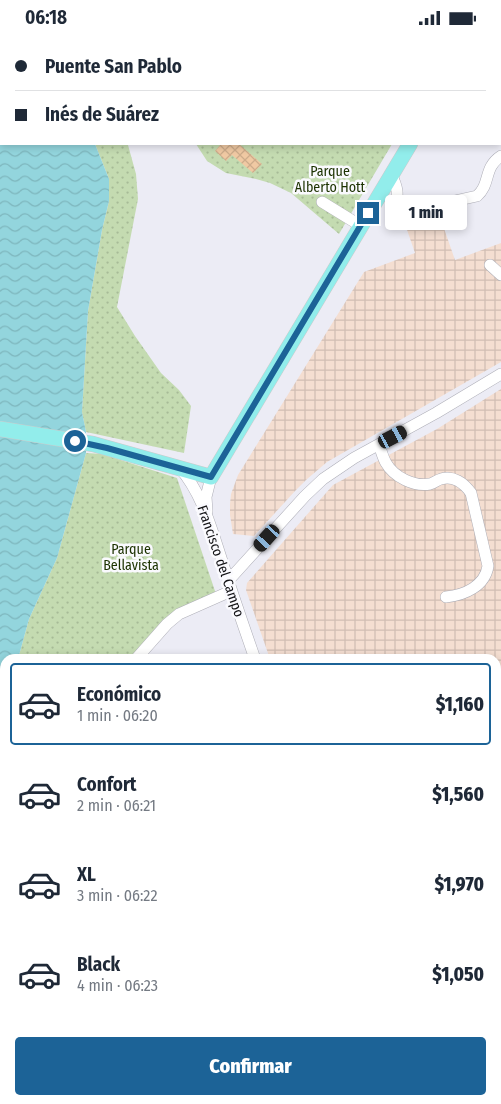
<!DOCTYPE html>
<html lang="es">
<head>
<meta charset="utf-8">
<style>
	:root { --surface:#fff; --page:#f2f2f3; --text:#1f2937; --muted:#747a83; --line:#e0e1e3; --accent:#1c6397 }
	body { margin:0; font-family:"Fira Sans Condensed",sans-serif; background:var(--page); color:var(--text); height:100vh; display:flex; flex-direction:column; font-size:19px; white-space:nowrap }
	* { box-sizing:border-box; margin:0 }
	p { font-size:16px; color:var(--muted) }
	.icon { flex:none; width:28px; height:28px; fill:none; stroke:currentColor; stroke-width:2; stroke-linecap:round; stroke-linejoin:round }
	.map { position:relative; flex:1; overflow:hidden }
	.side { position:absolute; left:0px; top:619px; width:501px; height:451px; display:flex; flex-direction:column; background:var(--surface); border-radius:15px 15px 0 0; box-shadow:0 2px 8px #0003 }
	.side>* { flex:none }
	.top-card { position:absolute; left:0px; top:0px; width:501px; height:110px; box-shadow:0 2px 8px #0003; display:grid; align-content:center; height:110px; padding:0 15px; background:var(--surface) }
	.end { position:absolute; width:22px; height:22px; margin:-11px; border:6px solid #1c6397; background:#fff; box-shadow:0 0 0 2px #fff }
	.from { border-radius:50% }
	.bubble { position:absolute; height:35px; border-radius:5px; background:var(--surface); box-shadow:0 2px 8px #0003; font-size:16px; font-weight:800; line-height:35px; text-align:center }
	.car { position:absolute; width:15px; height:30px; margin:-15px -8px; border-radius:6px; box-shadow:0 0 4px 1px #0007; background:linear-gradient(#222 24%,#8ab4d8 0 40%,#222 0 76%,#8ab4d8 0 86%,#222 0) }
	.top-card b { display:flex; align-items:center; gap:18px; height:48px; font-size:19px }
	.top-card b+b { border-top:1px solid var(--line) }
	.top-card i { width:12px; height:12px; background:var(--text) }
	ul { padding:9px 0 0; list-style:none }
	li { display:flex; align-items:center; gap:15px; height:82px; margin:0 10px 8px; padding:0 5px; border:2px solid transparent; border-radius:5px }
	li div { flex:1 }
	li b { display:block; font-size:19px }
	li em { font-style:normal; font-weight:800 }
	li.selected { border-color:var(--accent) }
	li>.icon { width:45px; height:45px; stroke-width:1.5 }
	.button { display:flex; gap:10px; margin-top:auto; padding:10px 15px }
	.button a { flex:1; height:58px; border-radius:5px; background:var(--accent); color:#fff; font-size:20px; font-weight:800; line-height:58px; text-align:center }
	.status { display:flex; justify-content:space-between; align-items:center; height:35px; padding:0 25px; background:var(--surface); direction:ltr }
	.status svg { height:14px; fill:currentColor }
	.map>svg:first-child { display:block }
	.industrial { fill:url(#industrial-grid) }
	.park { fill:url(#park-dots) }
	.water { fill:url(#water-waves) }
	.building { fill:url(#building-cross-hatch) }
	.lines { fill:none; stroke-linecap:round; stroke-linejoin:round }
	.minor-casing { stroke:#aeaeb7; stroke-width:12 }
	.major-casing { stroke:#cbcbcb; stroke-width:16 }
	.minor { stroke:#fff; stroke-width:11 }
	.major { stroke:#92edeb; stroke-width:15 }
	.route { stroke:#1c6397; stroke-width:6 }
	.labels { text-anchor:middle; stroke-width:5; stroke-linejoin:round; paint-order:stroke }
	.park-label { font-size:14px; fill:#1c3201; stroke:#fafafe }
	.street-label { font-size:14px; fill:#111114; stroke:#fafafe }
</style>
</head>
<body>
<div class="status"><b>06:18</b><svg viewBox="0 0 49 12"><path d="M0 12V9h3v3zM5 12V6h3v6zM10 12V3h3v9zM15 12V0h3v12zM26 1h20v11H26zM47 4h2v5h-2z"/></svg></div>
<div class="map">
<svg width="501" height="1069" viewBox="0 0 501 1069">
	<defs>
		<pattern id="industrial-grid" width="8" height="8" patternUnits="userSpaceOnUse" patternTransform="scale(1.25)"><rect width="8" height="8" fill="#f4ded1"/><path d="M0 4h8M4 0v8" fill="none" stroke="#d0bdb3"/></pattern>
		<pattern id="park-dots" width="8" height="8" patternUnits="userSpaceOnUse" patternTransform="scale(1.25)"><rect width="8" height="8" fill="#c4dbb1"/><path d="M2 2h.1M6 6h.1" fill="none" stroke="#a7bb97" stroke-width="1.8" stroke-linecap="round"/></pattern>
		<pattern id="water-waves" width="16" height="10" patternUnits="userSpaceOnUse" patternTransform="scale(1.25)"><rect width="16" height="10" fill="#93d5dd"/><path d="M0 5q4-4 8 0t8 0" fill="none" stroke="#7eb6bd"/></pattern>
		<pattern id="building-cross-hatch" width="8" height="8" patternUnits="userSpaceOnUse" patternTransform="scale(1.25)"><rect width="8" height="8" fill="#f0c9a3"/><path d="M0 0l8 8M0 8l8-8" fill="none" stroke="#cdac8b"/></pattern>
	</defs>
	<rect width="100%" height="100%" fill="#ececf5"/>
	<!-- industrial -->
	<g class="industrial">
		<polygon points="439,179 455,225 501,208 501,327 327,427 306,445 295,456 254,501 233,499 230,480 230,469 231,459 238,440 364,237 415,218 405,189"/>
		<polygon points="501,354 501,945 496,947 496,624 270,624 246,555 247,548 333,450 437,394"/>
		<polygon points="71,1065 199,1065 192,1069 71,1069"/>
	</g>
	<!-- park -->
	<g class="park">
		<polygon points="47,0 454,0 454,1 48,1"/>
		<polygon points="95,109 127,109 128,110 136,139 138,164 117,272 135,301 161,338 179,355 191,371 184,418 86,397 82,377 88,276 102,195 109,166 109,144"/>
		<polygon points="196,109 392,109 339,199 291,158 270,148 256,144 226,138 207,126"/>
		<polygon points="86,418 102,419 177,443 216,559 174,577 131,624 18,624 29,584 57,523"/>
		<polygon points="5,671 5,1065 49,1065 49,1069 0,1069 0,689"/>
	</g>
	<!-- water -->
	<polygon class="water" points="0,0 47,0 48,1 1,1 1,109 95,109 109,144 109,166 102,195 88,276 82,377 86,397 86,418 57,523 29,584 18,624 5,624 5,671 0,689"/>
	<!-- building -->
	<polygon class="building" points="221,109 239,109 262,129 253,138 232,120 226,126 215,116"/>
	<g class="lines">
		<!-- minor casing -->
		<g class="minor-casing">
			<g id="minor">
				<polyline points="500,38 501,38"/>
				<path d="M391,139C394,145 396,149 397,156C398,166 393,173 405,177L477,161C491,149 483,133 501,121"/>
				<polyline points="322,167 361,191"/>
				<polyline points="490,230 501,240"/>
				<path d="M379,410C381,415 383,423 386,428C394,442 414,452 430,449C434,448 437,445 441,444C453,440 464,448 471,458L488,531C485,551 465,560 446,562"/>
				<path d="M179,432C203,459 212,496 223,529C233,561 244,592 255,624"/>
				<polyline points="207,476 206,462 211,442"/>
				<polyline points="228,546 305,461 323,444 354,423 436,378 501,339"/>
				<polyline points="136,624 167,589 179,579 231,556"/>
				<polyline points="496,963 501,966"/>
				<polyline points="496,1029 501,1026"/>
				<polyline points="390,1065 392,1069"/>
				<polyline points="52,1069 52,1065"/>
				<polyline points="296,1069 303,1065"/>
				<polyline points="417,1069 425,1065"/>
			</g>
		</g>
		<!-- major casing -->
		<g class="major-casing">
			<g id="major">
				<polyline points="474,1 474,0"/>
				<polyline points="0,394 93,409 211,442 410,109"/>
			</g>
		</g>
		<!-- minor -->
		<use href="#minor" class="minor"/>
		<!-- major -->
		<use href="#major" class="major"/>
	</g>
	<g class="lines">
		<!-- route -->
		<polyline class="route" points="75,406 107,413 211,442 368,178"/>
	</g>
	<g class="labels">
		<!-- park labels -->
		<g class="park-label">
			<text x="330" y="141">Parque<tspan x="330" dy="16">Alberto Hott</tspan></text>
			<text x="131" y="519">Parque<tspan x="131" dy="16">Bellavista</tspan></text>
		</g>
		<!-- street labels -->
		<g class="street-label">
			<text transform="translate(221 526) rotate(71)" y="5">Francisco del Campo</text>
		</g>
	</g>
</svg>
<i class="end from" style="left:75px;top:406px"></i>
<i class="end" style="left:368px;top:178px"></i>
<div class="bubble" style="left:385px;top:160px;width:82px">1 min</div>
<i class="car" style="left:393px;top:402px;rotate:62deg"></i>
<i class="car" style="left:267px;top:503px;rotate:222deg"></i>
<div class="top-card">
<b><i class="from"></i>Puente San Pablo</b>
<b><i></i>Inés de Suárez</b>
</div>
<section class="side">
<ul>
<li class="selected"><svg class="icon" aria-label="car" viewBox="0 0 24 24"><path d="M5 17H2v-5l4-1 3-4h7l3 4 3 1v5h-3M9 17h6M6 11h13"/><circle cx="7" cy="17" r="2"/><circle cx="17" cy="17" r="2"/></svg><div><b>Económico</b><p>1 min · 06:20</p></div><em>$1,160</em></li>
<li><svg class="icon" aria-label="car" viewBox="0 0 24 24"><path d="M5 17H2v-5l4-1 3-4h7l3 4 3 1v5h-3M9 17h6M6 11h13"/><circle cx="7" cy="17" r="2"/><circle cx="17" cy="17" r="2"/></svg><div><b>Confort</b><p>2 min · 06:21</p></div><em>$1,560</em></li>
<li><svg class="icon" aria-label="car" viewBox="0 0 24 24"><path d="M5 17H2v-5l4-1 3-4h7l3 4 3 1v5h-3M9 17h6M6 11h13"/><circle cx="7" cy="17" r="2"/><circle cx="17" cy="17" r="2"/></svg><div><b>XL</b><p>3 min · 06:22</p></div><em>$1,970</em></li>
<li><svg class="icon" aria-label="car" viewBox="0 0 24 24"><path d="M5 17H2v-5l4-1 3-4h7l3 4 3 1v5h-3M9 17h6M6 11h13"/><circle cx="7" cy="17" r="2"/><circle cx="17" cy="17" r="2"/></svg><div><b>Black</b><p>4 min · 06:23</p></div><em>$1,050</em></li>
</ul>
<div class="button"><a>Confirmar</a></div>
</section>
</div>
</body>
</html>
